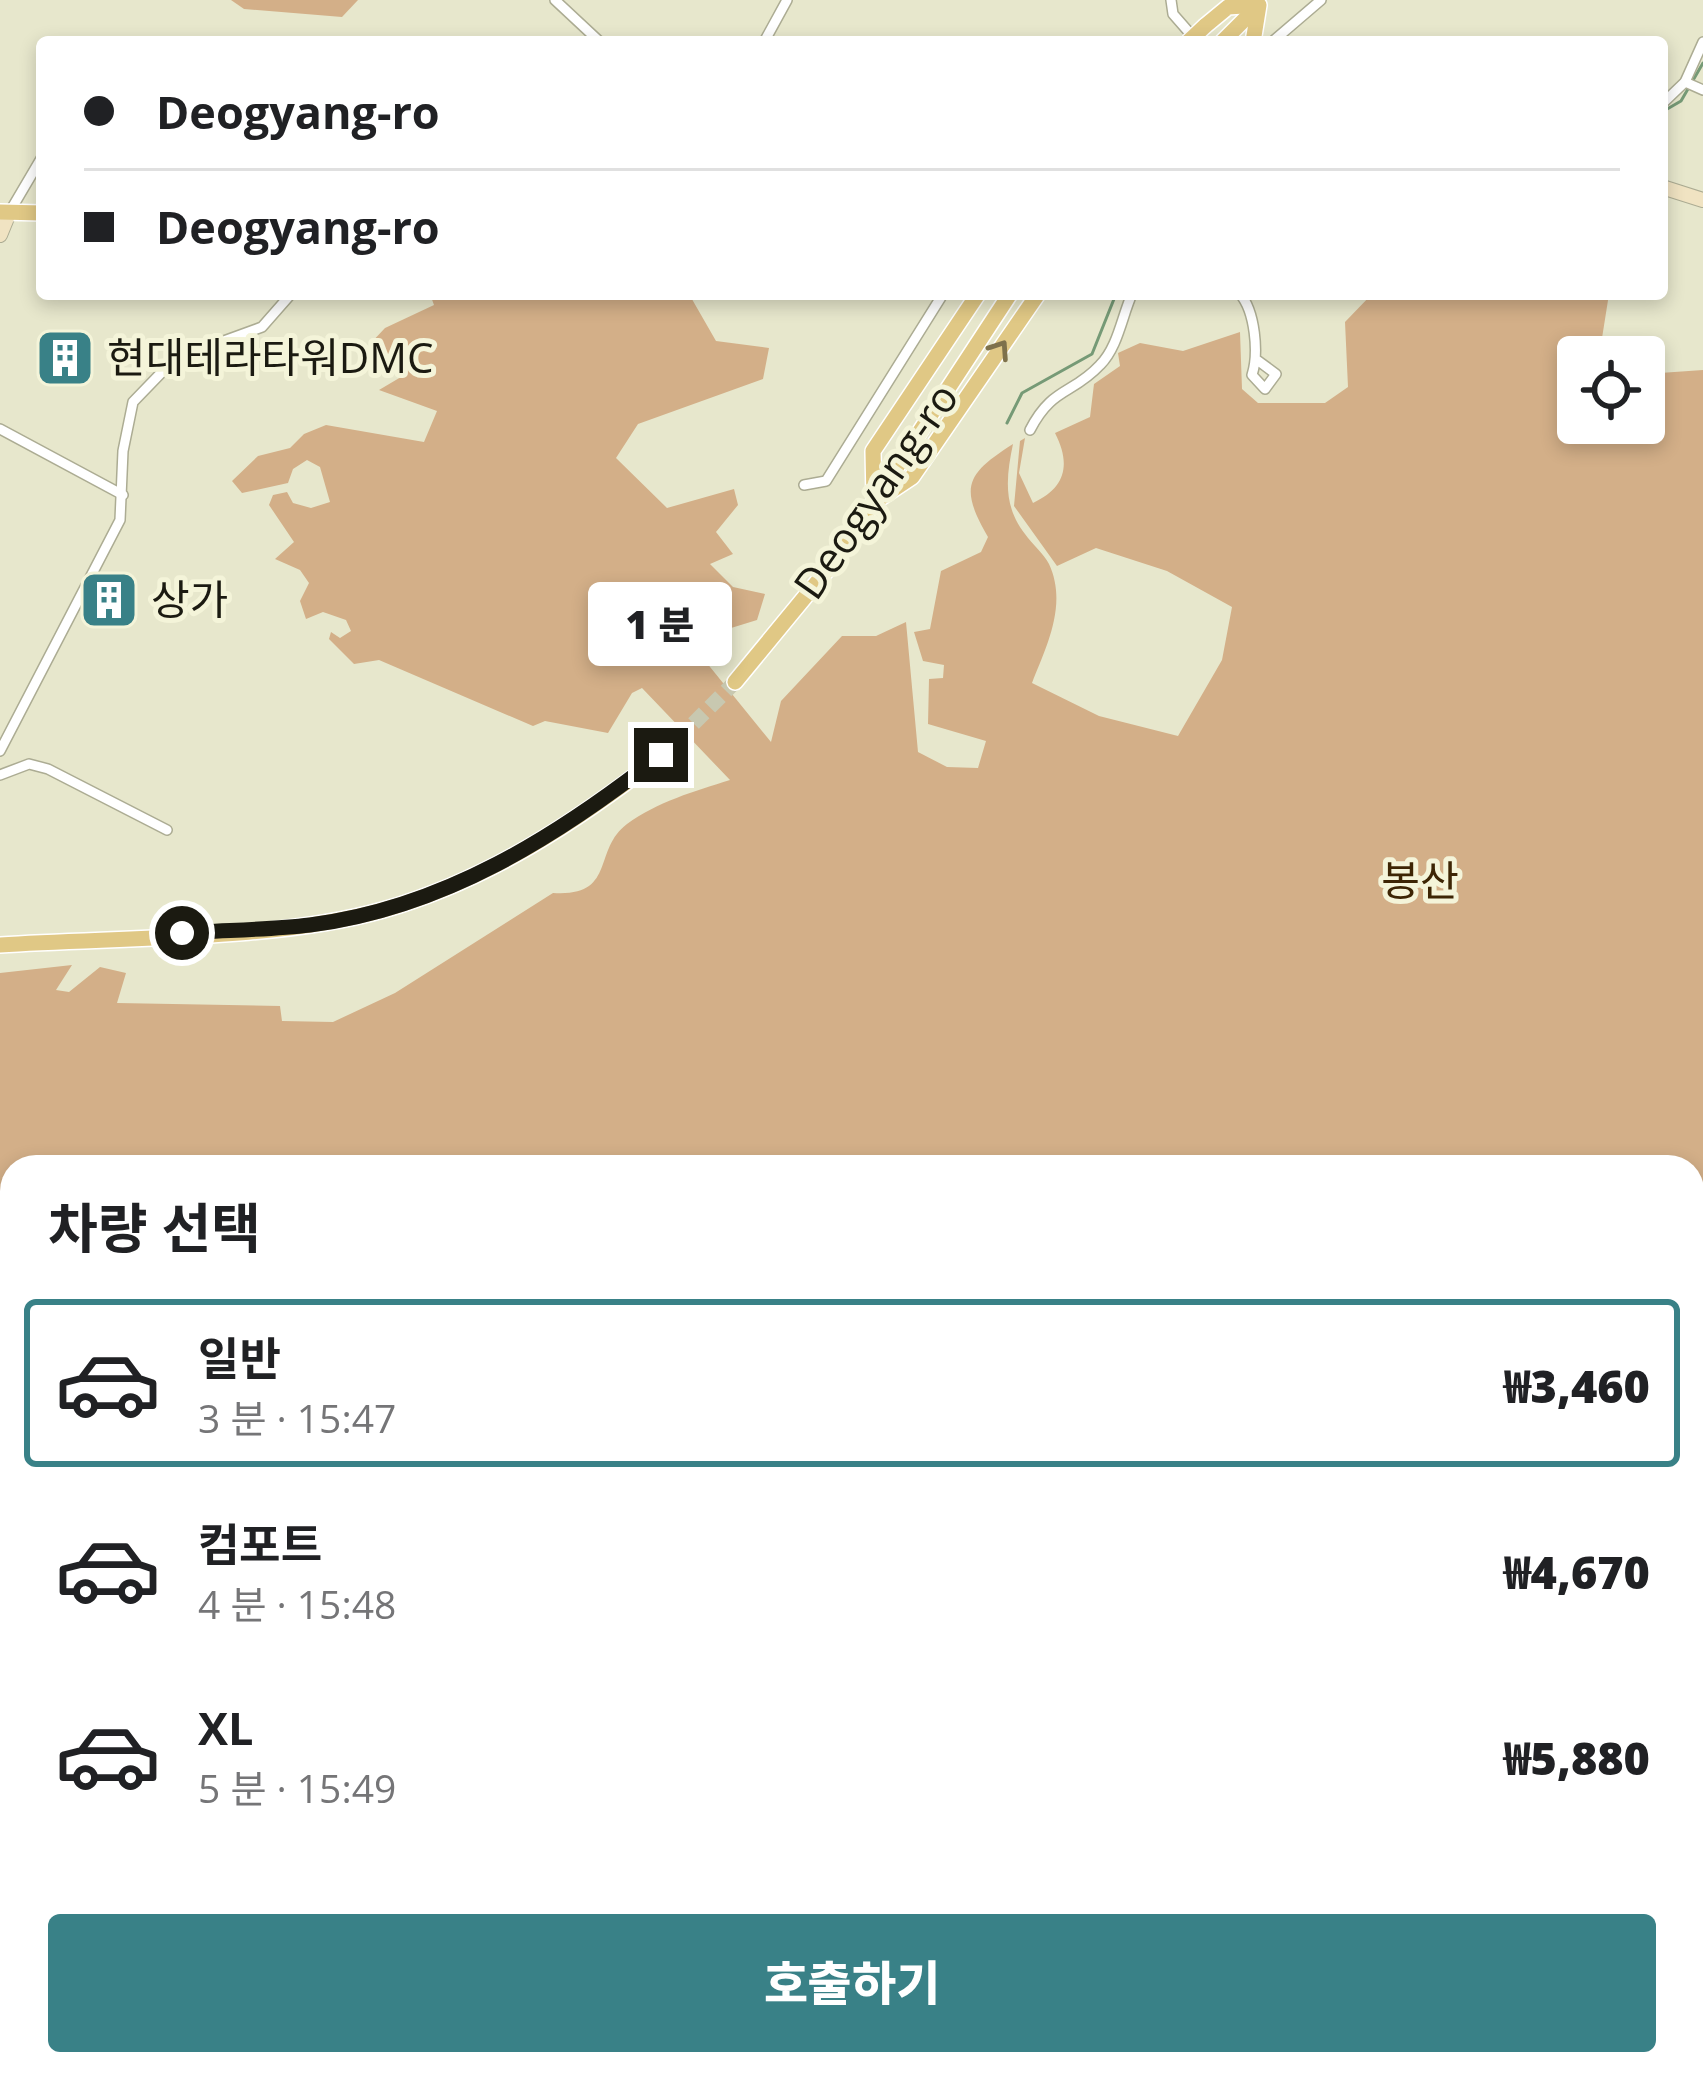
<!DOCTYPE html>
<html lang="ko">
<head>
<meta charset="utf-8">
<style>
	:root { --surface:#fff; --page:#f2f2f2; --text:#202124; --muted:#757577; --line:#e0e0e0; --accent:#398187 }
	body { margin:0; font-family:"Open Sans","Noto Sans KR",sans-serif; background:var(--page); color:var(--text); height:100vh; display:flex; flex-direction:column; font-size:45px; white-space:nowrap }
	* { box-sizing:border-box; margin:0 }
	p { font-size:39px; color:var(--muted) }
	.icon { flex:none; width:66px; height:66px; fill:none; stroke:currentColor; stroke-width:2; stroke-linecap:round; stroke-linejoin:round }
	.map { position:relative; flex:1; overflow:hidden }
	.side { position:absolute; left:0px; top:1155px; width:1704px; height:921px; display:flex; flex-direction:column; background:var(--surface); border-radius:36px 36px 0 0; box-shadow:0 6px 18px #0003 }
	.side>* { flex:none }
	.guide { position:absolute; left:36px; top:36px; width:1632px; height:264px; border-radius:12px; box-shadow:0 6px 18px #0003; display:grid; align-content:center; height:264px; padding:0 48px; background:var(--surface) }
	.controls { position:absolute; left:1557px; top:336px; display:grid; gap:24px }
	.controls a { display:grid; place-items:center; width:108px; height:108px; border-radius:12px; background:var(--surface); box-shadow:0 6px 18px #0003; font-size:60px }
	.end { position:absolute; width:54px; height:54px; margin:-27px; border:15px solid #1b1a11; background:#fff; box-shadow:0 0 0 6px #fff }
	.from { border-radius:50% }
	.bubble { position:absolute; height:84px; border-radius:12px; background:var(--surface); box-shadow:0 6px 18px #0003; font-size:39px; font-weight:800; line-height:84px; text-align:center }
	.guide b { display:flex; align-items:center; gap:42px; height:114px; font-size:45px }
	.guide b+b { border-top:3px solid var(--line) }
	.guide i { width:30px; height:30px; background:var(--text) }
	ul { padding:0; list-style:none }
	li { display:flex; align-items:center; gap:36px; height:168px; margin:0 24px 18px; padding:0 24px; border:6px solid transparent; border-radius:12px }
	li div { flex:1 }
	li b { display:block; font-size:45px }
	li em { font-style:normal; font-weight:800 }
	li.current { border-color:var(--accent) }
	li>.icon { width:108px; height:108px; stroke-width:1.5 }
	h2 { padding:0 48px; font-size:54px; line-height:144px }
	.action { display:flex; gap:24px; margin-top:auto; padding:24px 48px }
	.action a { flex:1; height:138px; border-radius:12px; background:var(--accent); color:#fff; font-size:48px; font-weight:800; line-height:138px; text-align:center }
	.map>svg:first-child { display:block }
	.forest { fill:#d3af88 }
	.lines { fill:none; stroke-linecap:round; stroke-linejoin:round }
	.stream { stroke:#769a76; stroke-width:3 }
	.primary-tunnel { stroke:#c8c8b0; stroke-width:15; stroke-dasharray:15 8; stroke-linecap:butt }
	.street-casing { stroke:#acac93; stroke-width:12 }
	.secondary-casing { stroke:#acac93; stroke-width:16 }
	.primary-casing { stroke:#fff; stroke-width:18 }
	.street { stroke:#fff; stroke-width:9 }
	.secondary { stroke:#f0e3c2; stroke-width:14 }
	.primary { stroke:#e0c885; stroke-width:15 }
	.primary-bridge-casing { stroke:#fff; stroke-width:18; stroke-linecap:butt }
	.primary-bridge { stroke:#e0c885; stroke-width:15 }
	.oneway { stroke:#7e714b }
	.route { stroke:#1b1a11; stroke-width:15 }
	.labels { text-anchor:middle; stroke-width:10; stroke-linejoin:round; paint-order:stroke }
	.poi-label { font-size:42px; fill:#1b1a11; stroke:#f4f4d9; text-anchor:start }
	.street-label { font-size:42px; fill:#1b1a11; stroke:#f4f4d9 }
	.park-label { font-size:42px; fill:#3d2504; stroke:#f4f4d9 }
</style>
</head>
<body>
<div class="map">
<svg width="1703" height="2075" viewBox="0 0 1703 2075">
	<rect width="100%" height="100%" fill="#e7e7cc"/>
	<!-- forest -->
	<g class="forest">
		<polygon points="231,0 358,0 342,17 244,9"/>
		<path d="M430,294H689L716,341L769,348L763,379L638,424L616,458L667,508L734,489L738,505L716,532L733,554L710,564L733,587L765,594L757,620L689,641L771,742L781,701L842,636H876L906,622L918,752L947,767L978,768L986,741L928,724L929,679L943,678L944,665L923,661L914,632L930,629L941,571L981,552L988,537C959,487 966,474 1013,444C1006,477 1003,506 1025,534C1032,544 1044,554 1049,564C1068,605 1046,647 1032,683L1099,716L1178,736L1222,660L1232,607L1167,571L1096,548L1057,566L1014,506L1020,441L1025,438L1019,473L1033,503C1066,488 1071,464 1055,433L1090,417L1094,384L1120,366L1118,353L1140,343L1183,351L1240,332L1242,389L1258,403H1325L1348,387L1345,322L1372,294H1609L1599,357H1578V423H1644L1645,364L1660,373L1703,370V1527L1692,1525V1167H12V1767L0,1762V973L72,965L56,990L69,992L100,967L126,973L117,1003L280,1006L282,1021L333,1022L395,993L553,893C617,897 592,850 627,824C657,802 695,791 730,780L642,688L632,693L608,733L545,721L533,726L379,660L354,664L329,639L331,632L340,638L351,631L346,620L323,612L306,619L300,601L309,583L300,570L275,559L294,542L269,505L273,495L287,492L293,503L311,508L330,502L320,467L307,460L293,469L288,483L242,493L232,481L258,456L290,448L304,434L326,425L424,442L437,411L379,390L401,377L369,345L385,328L434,305Z"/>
		<polygon points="8,1951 12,1954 12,2064 99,2064 110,2075 0,2075 0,1959"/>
		<polygon points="374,2064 922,2064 921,2075 374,2075"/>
	</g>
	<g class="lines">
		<!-- stream -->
		<g class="stream">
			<polyline points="1662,112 1681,101 1703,63"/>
			<polyline points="1007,423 1022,393 1092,354 1116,294"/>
		</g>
		<!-- primary-tunnel -->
		<polyline class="primary-tunnel" points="661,756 735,682"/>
		<!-- street casing -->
		<g class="street-casing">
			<g id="street">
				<polyline points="555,0 600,42"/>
				<polyline points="1171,0 1173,14 1194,38"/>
				<polyline points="764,42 787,0"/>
				<polyline points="1272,42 1321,0"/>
				<polyline points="1685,82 1703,90"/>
				<polyline points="1662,104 1685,82 1703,42"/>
				<polyline points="9,213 42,157"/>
				<path d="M1240,294C1255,311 1259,353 1252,375L1265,389L1276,374L1257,360"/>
				<polyline points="0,429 123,495"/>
				<path d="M1030,430C1052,387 1072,395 1100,365C1118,347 1122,316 1132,294"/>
				<polyline points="804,485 826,481 943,294"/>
				<polyline points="0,751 120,520 123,451 133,402 163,371 191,353 262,327 291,294"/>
				<polyline points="0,775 29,764 48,769 167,830"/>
				<polyline points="1692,1584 1703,1589"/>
				<polyline points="1692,1651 1703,1641"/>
				<polyline points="1692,1679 1703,1701"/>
				<polyline points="1692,1741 1703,1715"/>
				<polyline points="1692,1799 1703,1794"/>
				<polyline points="1692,1946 1703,1969"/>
				<polyline points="1692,2033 1703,2032"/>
				<polyline points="339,2064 340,2075"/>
				<polyline points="1047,2064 1047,2075"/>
				<polyline points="1084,2064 1088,2075"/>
				<polyline points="1356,2064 1368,2075"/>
				<polyline points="1417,2064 1429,2075"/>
				<polyline points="172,2075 173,2064"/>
				<polyline points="284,2075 298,2064"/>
				<polyline points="925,2075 925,2064"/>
				<polyline points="1108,2075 1112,2064"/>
				<polyline points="1188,2075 1199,2064"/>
				<polyline points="1285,2075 1312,2075"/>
				<polyline points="1370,2075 1380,2064"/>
				<polyline points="1642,2075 1646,2064"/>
			</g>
		</g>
		<!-- secondary casing -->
		<g class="secondary-casing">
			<g id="secondary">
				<polyline points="1662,187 1703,200"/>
				<polyline points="0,235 9,213"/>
			</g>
		</g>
		<!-- primary casing -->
		<g class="primary-casing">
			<g id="primary">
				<polyline points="1205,26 1228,7 1259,5 1253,42"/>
				<polyline points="1222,42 1258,6"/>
				<polyline points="0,212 42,213"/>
				<polyline points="882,497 912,477 1038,294"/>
				<polyline points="874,499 873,451 978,294"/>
				<polyline points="735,682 837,558 1010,294"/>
				<path d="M0,945C116,937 274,941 383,910C488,880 576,822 661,756"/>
				<polyline points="1692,1909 1703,1903"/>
				<polyline points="1497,2075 1507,2064"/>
			</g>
		</g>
		<!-- street -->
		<use href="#street" class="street"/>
		<!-- secondary -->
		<use href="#secondary" class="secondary"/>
		<!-- primary -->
		<use href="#primary" class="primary"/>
		<!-- primary-bridge casing -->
		<g class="primary-bridge-casing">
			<polyline id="primary-bridge" points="1188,42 1205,26"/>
		</g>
		<!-- primary-bridge -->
		<use href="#primary-bridge" class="primary-bridge"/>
	</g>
	<!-- one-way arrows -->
	<defs><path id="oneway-chevron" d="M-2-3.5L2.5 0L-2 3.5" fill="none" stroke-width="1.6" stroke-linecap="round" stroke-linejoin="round" transform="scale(3)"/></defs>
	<use class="oneway" href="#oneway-chevron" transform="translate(1000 349) rotate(-56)"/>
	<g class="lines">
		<!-- route -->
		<path class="route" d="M182,933C225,930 268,930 310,925C444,908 558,836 661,755"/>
	</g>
	<!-- icons -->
	<defs>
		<g id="building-square" transform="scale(3)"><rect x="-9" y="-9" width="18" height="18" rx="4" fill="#398187" stroke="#f4f4d9"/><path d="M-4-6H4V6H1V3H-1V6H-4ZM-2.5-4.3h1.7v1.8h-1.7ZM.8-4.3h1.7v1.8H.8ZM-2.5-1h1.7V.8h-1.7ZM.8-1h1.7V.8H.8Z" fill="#fff"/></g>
	</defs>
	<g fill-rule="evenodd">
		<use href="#building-square" x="65" y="358"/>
		<use href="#building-square" x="109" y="600"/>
	</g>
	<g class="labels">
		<!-- poi labels -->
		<g class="poi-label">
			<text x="107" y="373">현대테라타워DMC</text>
			<text x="151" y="615">상가</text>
		</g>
		<!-- street labels -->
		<g class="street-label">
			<text transform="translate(876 491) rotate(-55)" y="15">Deogyang-ro</text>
		</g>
		<!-- park labels -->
		<g class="park-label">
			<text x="1420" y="896">봉산</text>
		</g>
	</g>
</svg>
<div class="controls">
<a><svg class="icon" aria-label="locate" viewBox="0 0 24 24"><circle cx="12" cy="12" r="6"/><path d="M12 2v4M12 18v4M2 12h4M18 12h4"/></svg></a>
</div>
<i class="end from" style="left:182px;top:933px"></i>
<i class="end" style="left:661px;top:755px"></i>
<div class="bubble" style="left:588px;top:582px;width:144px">1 분</div>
<div class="guide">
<b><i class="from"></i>Deogyang-ro</b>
<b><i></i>Deogyang-ro</b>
</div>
<section class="side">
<h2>차량 선택</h2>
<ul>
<li class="current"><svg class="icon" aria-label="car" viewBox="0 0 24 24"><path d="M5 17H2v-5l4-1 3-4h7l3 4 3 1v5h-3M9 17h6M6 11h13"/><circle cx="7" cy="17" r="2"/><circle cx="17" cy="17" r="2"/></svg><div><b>일반</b><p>3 분 · 15:47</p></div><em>₩3,460</em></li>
<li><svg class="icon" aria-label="car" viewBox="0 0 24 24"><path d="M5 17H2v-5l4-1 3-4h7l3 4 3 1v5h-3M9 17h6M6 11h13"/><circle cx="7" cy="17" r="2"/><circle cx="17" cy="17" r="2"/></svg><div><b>컴포트</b><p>4 분 · 15:48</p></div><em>₩4,670</em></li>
<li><svg class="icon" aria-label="car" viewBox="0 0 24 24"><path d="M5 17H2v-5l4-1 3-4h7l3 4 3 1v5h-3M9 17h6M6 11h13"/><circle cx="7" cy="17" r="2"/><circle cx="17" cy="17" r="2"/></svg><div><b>XL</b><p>5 분 · 15:49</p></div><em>₩5,880</em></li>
</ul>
<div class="action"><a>호출하기</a></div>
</section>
</div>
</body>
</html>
